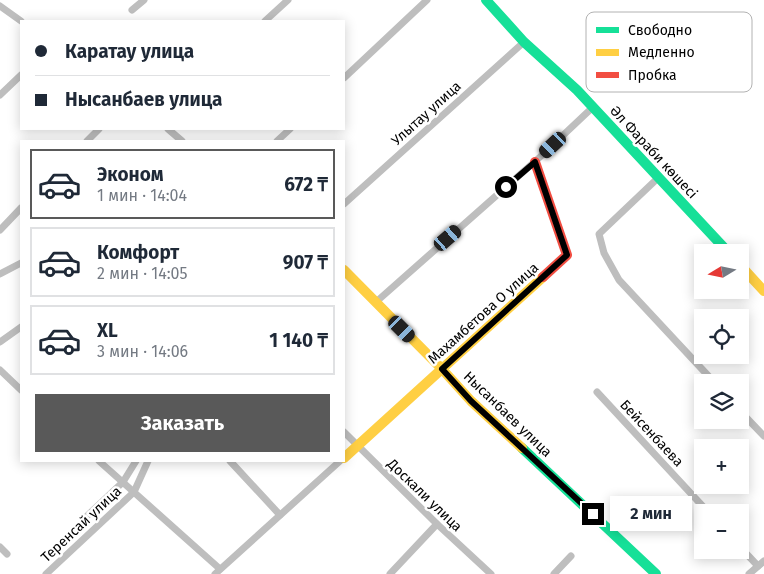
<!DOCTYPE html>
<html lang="ru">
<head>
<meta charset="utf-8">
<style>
	:root { --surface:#fff; --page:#f2f2f3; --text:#1f2937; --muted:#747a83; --line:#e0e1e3; --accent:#595959 }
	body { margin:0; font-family:"Fira Sans",sans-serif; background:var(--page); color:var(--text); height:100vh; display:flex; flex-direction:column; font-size:19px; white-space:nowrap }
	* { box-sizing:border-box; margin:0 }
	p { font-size:16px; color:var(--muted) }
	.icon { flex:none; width:28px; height:28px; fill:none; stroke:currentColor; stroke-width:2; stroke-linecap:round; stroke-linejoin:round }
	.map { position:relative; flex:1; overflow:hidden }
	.details { position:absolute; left:20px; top:140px; width:325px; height:322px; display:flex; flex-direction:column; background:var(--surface); border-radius:0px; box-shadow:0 2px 12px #0003 }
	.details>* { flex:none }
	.hud { position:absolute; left:20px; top:20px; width:325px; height:110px; border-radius:0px; box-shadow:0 2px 12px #0003; display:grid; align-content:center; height:110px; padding:0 15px; background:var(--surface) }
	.needle { width:32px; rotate:260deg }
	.fabs { position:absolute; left:694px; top:244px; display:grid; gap:10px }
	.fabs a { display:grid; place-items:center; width:55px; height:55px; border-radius:0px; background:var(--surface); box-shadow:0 2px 12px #0003; font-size:25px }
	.end { position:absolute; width:22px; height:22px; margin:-11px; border:6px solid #000; background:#fff; box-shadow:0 0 0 2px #fff }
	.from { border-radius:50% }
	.bubble { position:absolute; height:35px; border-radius:0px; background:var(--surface); box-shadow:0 2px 12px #0003; font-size:16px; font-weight:700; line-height:35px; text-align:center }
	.car { position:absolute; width:15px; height:30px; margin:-15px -8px; border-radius:6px; box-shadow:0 0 4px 1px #0007; background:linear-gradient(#222 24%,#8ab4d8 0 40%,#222 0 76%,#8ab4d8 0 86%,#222 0) }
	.hud b { display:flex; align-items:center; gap:18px; height:48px; font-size:19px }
	.hud b+b { border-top:1px solid var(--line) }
	.hud i { width:12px; height:12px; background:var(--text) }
	ul { padding:9px 0 0; list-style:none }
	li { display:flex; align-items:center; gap:15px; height:70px; margin:0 10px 8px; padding:0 5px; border:2px solid var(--line); border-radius:0px }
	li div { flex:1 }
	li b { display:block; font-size:19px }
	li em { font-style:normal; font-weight:700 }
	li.active { border-color:var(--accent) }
	li>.icon { width:45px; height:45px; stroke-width:1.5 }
	.action { display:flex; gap:10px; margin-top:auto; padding:10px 15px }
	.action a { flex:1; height:58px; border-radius:0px; background:var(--accent); color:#fff; font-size:20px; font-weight:700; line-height:58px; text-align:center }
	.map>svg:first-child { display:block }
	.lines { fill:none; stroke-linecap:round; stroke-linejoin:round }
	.street { stroke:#bebebe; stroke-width:7 }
	.fast { stroke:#16e098; stroke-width:10 }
	.slow { stroke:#ffcf43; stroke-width:10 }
	.jam { stroke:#f24e42; stroke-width:10 }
	.route { stroke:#000; stroke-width:6 }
	.labels { text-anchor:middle; stroke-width:5; stroke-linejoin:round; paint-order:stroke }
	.street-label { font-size:14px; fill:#000; stroke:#fff }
	.key { fill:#fff; stroke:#b2b2b2; stroke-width:1 }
	.key-label { font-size:14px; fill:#000 }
</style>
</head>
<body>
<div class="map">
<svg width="764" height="574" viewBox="0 0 764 574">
	<rect width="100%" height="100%" fill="#fff"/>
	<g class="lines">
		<!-- street -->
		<g class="street">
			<polyline points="0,6 21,21"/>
			<polyline points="132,10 144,0"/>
			<polyline points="265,21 288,0"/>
			<polyline points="344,78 427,0"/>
			<polyline points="0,95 21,75"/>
			<polyline points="168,129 182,141"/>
			<polyline points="87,141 99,129"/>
			<polyline points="277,141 290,129"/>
			<polyline points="659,177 599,234 604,253 619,280 714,382"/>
			<polyline points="344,204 524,42"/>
			<polyline points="0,230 21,208"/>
			<polyline points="0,274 21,263"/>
			<polyline points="376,302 540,157 593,107"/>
			<polyline points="0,342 21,327"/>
			<polyline points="0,370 21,390"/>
			<polyline points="597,392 708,512"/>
			<polyline points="740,411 764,436"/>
			<polyline points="344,432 437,524 491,574"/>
			<polyline points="99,461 220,569"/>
			<polyline points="230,461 280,515"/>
			<polyline points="87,516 123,482 136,461"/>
			<polyline points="0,547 7,554"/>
			<polyline points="740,547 758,566"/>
			<polyline points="46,574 134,492 148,461"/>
			<polyline points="215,574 340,461"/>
			<polyline points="390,574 437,524"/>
			<polyline points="554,574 571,556"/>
			<polyline points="749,574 764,561"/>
		</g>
		<!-- fast -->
		<g class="fast">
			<polyline points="486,0 524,42 577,90 728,252"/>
			<polyline points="522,448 656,574"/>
		</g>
		<!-- slow -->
		<g class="slow">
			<polyline points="740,265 764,291"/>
			<polyline points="344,270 442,369 471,401 522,448"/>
			<polyline points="344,458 543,277"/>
		</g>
		<!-- jam -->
		<polyline class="jam" points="535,162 567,255 543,277"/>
	</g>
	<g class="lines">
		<!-- route -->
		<polyline class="route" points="506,187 535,162 567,255 442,369 471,401 593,514"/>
	</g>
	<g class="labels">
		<!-- street labels -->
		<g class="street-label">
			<text transform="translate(426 113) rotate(-42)" y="5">Улытау улица</text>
			<text transform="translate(654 152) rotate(47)" y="5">Әл Фараби көшесі</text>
			<text transform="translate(483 313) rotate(-42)" y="5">Махамбетова О улица</text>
			<text transform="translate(508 414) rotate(44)" y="5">Нысанбаев улица</text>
			<text transform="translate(652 433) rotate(47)" y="5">Бейсенбаева</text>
			<text transform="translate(425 495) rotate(44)" y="5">Доскали улица</text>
			<text transform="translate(81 524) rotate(-43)" y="5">Теренсай улица</text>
		</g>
	</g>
	<!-- legend -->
	<rect x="586" y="12" width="166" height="80" rx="8" class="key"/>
	<rect x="596" y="27" width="23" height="6" fill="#16e098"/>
	<rect x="596" y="49" width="23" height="7" fill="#ffcf43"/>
	<rect x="596" y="72" width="23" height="6" fill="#f24e42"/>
	<g class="key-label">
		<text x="628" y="35">Свободно</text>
		<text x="628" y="57">Медленно</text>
		<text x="628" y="80">Пробка</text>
	</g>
</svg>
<div class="fabs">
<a><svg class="needle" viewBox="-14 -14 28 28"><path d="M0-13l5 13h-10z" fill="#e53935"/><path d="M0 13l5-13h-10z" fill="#747a83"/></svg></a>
<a><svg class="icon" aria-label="locate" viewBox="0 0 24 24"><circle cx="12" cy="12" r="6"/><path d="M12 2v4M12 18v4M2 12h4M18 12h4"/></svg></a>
<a><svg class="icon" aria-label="layers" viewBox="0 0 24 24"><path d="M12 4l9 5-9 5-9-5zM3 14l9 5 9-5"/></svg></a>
<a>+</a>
<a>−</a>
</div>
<i class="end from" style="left:506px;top:187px"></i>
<i class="end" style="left:593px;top:514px"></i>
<div class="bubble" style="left:610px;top:496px;width:82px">2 мин</div>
<i class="car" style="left:553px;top:145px;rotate:227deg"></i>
<i class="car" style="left:448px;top:238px;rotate:49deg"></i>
<i class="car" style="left:402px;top:329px;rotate:135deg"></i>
<div class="hud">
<b><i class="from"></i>Каратау улица</b>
<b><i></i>Нысанбаев улица</b>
</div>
<section class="details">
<ul>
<li class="active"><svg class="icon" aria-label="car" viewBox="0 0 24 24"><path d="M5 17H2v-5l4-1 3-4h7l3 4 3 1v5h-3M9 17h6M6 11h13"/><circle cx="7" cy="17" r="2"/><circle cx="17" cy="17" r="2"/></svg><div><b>Эконом</b><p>1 мин · 14:04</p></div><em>672 ₸</em></li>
<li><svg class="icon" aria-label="car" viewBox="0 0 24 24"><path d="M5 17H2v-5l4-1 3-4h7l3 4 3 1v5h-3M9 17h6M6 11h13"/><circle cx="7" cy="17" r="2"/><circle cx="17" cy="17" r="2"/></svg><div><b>Комфорт</b><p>2 мин · 14:05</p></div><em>907 ₸</em></li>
<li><svg class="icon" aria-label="car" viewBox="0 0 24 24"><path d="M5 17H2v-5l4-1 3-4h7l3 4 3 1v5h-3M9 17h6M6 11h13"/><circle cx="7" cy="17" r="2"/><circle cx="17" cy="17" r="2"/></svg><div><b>XL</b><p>3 мин · 14:06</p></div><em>1 140 ₸</em></li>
</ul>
<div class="action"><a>Заказать</a></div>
</section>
</div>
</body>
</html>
